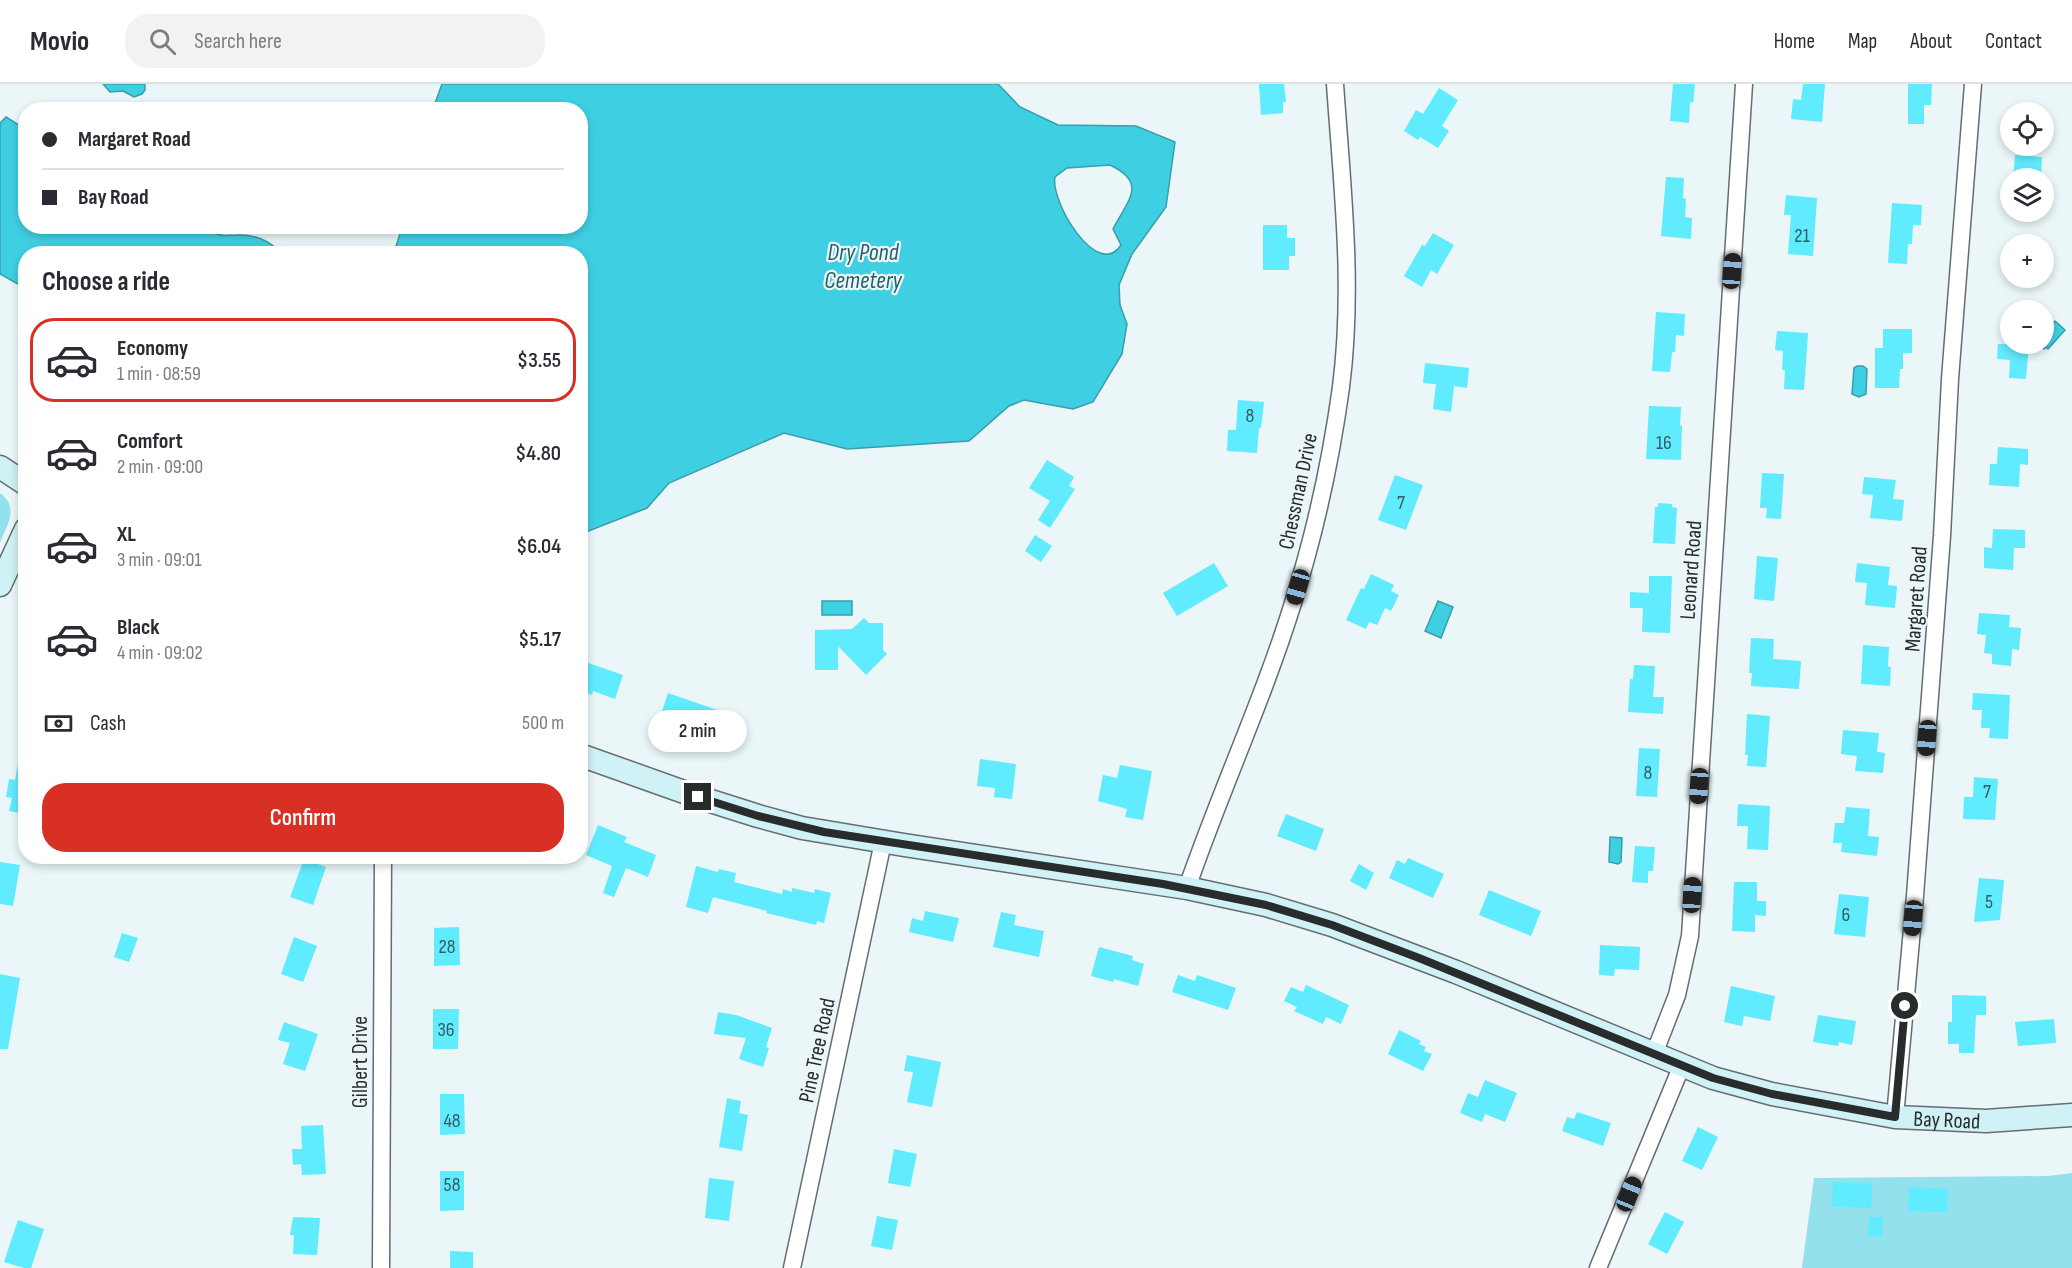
<!DOCTYPE html>
<html lang="en">
<head>
<meta charset="utf-8">
<style>
	:root { --surface:#fff; --page:#f2f2f3; --text:#2b2b33; --muted:#7c7c81; --line:#e1e1e2; --accent:#d93025 }
	body { margin:0; font-family:"Sofia Sans Condensed",sans-serif; background:var(--page); color:var(--text); height:100vh; display:flex; flex-direction:column; font-size:22px; white-space:nowrap }
	* { box-sizing:border-box; margin:0 }
	p { font-size:20px; color:var(--muted) }
	.icon { flex:none; width:33px; height:33px; fill:none; stroke:currentColor; stroke-width:2; stroke-linecap:round; stroke-linejoin:round }
	.map { position:relative; flex:1; overflow:hidden }
	.drawer { position:absolute; left:18px; top:162px; width:570px; height:618px; display:flex; flex-direction:column; background:var(--surface); border-radius:24px; box-shadow:0 3px 9px #0003 }
	.drawer>* { flex:none }
	.banner { position:absolute; left:18px; top:18px; width:570px; height:132px; border-radius:24px; box-shadow:0 3px 9px #0003; display:grid; align-content:center; height:132px; padding:0 24px; background:var(--surface) }
	.buttons { position:absolute; left:2000px; top:18px; display:grid; gap:12px }
	.buttons a { display:grid; place-items:center; width:54px; height:54px; border-radius:50%; background:var(--surface); box-shadow:0 3px 9px #0003; font-size:30px }
	.end { position:absolute; width:27px; height:27px; margin:-14px; border:8px solid #282c2d; background:#fff; box-shadow:0 0 0 3px #fff }
	.from { border-radius:50% }
	.bubble { position:absolute; height:42px; border-radius:21px; background:var(--surface); box-shadow:0 3px 9px #0003; font-size:20px; font-weight:600; line-height:42px; text-align:center }
	.car { position:absolute; width:18px; height:36px; margin:-18px -9px; border-radius:8px; box-shadow:0 0 4px 2px #0007; background:linear-gradient(#222 24%,#8ab4d8 0 40%,#222 0 76%,#8ab4d8 0 86%,#222 0) }
	.banner b { display:flex; align-items:center; gap:21px; height:57px; font-size:22px }
	.banner b+b { border-top:2px solid var(--line) }
	.banner i { width:15px; height:15px; background:var(--text) }
	ul { padding:0; list-style:none }
	li { display:flex; align-items:center; gap:18px; height:84px; margin:0 12px 9px; padding:0 12px; border:3px solid transparent; border-radius:24px }
	li div { flex:1 }
	li b { display:block; font-size:22px }
	li em { font-style:normal; font-weight:600 }
	li.selected { border-color:var(--accent) }
	li>.icon { width:54px; height:54px; stroke-width:1.5 }
	h2 { padding:0 24px; font-size:27px; line-height:72px }
	.pay { display:flex; align-items:center; gap:15px; height:66px; padding:0 24px; font-size:22px }
	.pay p { margin-inline-start:auto }
	.cta { display:flex; gap:12px; margin-top:auto; padding:12px 24px }
	.cta a { flex:1; height:69px; border-radius:24px; background:var(--accent); color:#fff; font-size:24px; font-weight:600; line-height:69px; text-align:center }
	header { display:flex; align-items:center; gap:36px; box-sizing:border-box; height:84px; padding:0 30px; background:var(--surface); border-bottom:2px solid var(--line) }
	header strong { font-size:28px }
	nav { display:flex; gap:33px; margin-inline-start:auto; font-size:21px }
	.search { width:420px; height:54px; background:var(--page); display:flex; align-items:center; gap:15px; box-sizing:border-box; padding:0 21px; border-radius:24px; color:var(--muted); font-size:22px }
	.map>svg:first-child { display:block }
	.green { fill:#93e1ed }
	.water { fill:#3fcfe3; stroke:#389eac; stroke-width:1.5; fill-rule:evenodd }
	.building { fill:#61ebfe }
	.lines { fill:none; stroke-linecap:round; stroke-linejoin:round }
	.street-casing { stroke:#646e70; stroke-width:19 }
	.secondary-casing { stroke:#646e70; stroke-width:25 }
	.street { stroke:#fff; stroke-width:16 }
	.secondary { stroke:#d0f1f5; stroke-width:22 }
	.route { stroke:#282c2d; stroke-width:8 }
	.labels { text-anchor:middle; stroke-width:4.5; stroke-linejoin:round; paint-order:stroke }
	.number-label { font-size:20px; fill:#365c61 }
	.street-label { font-size:22px; fill:#282c2d; stroke:#eaf6f8 }
	.water-label { font-size:24px; font-style:italic; fill:#276068; stroke:#eaf6f8 }
</style>
</head>
<body>
<header>
<strong>Movio</strong>
<div class="search"><svg class="icon" aria-label="search" viewBox="0 0 24 24"><circle cx="10" cy="10" r="6"/><path d="M15 15l6 6"/></svg>Search here</div>
<nav><a>Home</a><a>Map</a><a>About</a><a>Contact</a></nav>
</header>
<div class="map">
<svg width="2072" height="1184" viewBox="0 0 2072 1184">
	<rect width="100%" height="100%" fill="#eaf6f8"/>
	<!-- green -->
	<g class="green">
		<path d="M0,409C20,424 7,440 0,459Z"/>
		<polygon points="2072,1089 2072,1184 1802,1184 1814,1094 2048,1092"/>
	</g>
	<!-- water -->
	<g class="water">
		<polygon points="103,0 145,0 145,6 142,10 134,13 123,7 110,8"/>
		<path d="M442,0H998L1020,23L1058,41L1136,42L1175,58L1166,123L1132,170L1119,201L1120,221L1127,240L1122,270L1093,318L1073,325L1024,316L1009,322L969,357L847,365L784,349L669,399L647,424L581,450L580,170L394,169L402,143L580,142V26L433,25ZM1110,81C1148,99 1128,116 1113,145L1121,161C1098,197 1050,118 1055,93L1067,84Z"/>
		<path d="M6,33L25,45L26,142L217,143L216,150C224,153 228,151 236,151C253,150 270,156 280,169L26,170L25,204L0,190V39Z"/>
		<polygon points="2055,237 2065,246 2048,265 2046,263 2044,265 2039,261 2043,260 2043,252"/>
		<polygon points="1857,282 1863,282 1867,285 1866,310 1859,313 1852,310 1854,284"/>
		<rect x="822" y="517" width="30" height="14"/>
		<polygon points="1438,517 1453,523 1441,554 1425,547"/>
		<polygon points="1610,753 1622,754 1621,778 1618,780 1609,778"/>
	</g>
	<!-- building -->
	<g class="building">
		<polygon points="1259,0 1284,0 1286,18 1283,18 1283,29 1261,31"/>
		<polygon points="1673,0 1695,0 1693,19 1690,18 1689,39 1670,37"/>
		<polygon points="1803,0 1825,0 1822,38 1791,35 1793,15 1801,16"/>
		<polygon points="1908,0 1932,0 1931,21 1924,21 1924,40 1908,40"/>
		<polygon points="1439,4 1458,16 1442,42 1449,47 1438,64 1420,53 1418,56 1404,47 1416,26 1423,30"/>
		<polygon points="2015,71 2042,73 2041,94 2013,94"/>
		<polygon points="1666,93 1684,94 1683,114 1686,115 1685,133 1692,134 1691,155 1661,152"/>
		<polygon points="1786,111 1817,114 1813,172 1788,170 1791,131 1784,131"/>
		<polygon points="1892,119 1922,121 1921,141 1913,141 1912,160 1908,160 1907,180 1888,179"/>
		<polygon points="1263,141 1287,141 1287,154 1295,154 1295,172 1289,172 1289,186 1263,186"/>
		<polygon points="1433,149 1454,161 1437,190 1431,186 1422,203 1404,192 1422,161 1425,162"/>
		<polygon points="1656,228 1685,230 1684,252 1676,251 1675,268 1672,268 1670,288 1652,287"/>
		<polygon points="1883,245 1912,245 1912,269 1903,269 1903,285 1900,285 1899,304 1875,304 1875,264 1883,264"/>
		<polygon points="1777,247 1808,249 1804,306 1784,305 1785,286 1782,286 1783,267 1775,266"/>
		<polygon points="1998,260 2029,260 2026,295 2009,294 2010,276 1997,275"/>
		<polygon points="1425,279 1469,284 1467,304 1454,302 1451,328 1433,325 1436,300 1423,299"/>
		<polygon points="1238,316 1264,318 1261,344 1259,344 1257,369 1227,367 1228,346 1236,346"/>
		<polygon points="1649,322 1681,323 1680,342 1682,341 1681,376 1646,375"/>
		<polygon points="1998,363 2028,365 2028,381 2020,380 2019,403 1989,401 1990,380 1997,380"/>
		<polygon points="1047,376 1074,393 1069,402 1075,405 1050,444 1038,436 1050,417 1029,404"/>
		<polygon points="1762,389 1784,390 1781,435 1766,434 1767,424 1760,424"/>
		<polygon points="1395,391 1423,401 1406,446 1378,436"/>
		<polygon points="1864,393 1896,396 1893,415 1904,416 1902,437 1870,434 1873,411 1862,410"/>
		<polygon points="1658,419 1672,420 1672,423 1677,424 1675,460 1653,459 1655,423 1658,423"/>
		<polygon points="1993,445 2025,446 2025,464 2014,464 2013,486 1984,484 1984,463 1992,464"/>
		<polygon points="1035,451 1052,462 1041,478 1025,467"/>
		<polygon points="1757,472 1778,474 1774,517 1754,515"/>
		<polygon points="1214,479 1228,502 1177,532 1163,509"/>
		<polygon points="1857,479 1890,483 1888,501 1897,502 1895,524 1865,521 1867,499 1855,498"/>
		<polygon points="1371,490 1394,501 1391,507 1399,511 1391,527 1385,524 1377,541 1369,538 1366,545 1346,536 1361,504 1364,505"/>
		<polygon points="1649,492 1672,492 1670,549 1642,548 1643,524 1630,524 1630,508 1649,509"/>
		<polygon points="1979,529 2010,531 2009,543 2021,544 2019,566 2012,565 2011,582 1992,580 1992,570 1984,569 1986,551 1977,550"/>
		<polygon points="864,534 869,539 883,539 883,566 887,570 866,591 838,562 838,586 815,586 815,546 852,545"/>
		<polygon points="1751,554 1774,555 1773,575 1801,577 1799,605 1751,602 1752,589 1749,589"/>
		<polygon points="1863,561 1889,563 1888,583 1891,583 1890,602 1861,600"/>
		<polygon points="580,576 623,591 615,615 593,607 592,611 580,607"/>
		<polygon points="1634,581 1655,582 1653,613 1664,613 1663,630 1628,628 1630,595 1633,595"/>
		<polygon points="668,609 726,629 719,652 660,633"/>
		<polygon points="1973,609 2010,611 2008,655 1989,654 1990,644 1981,644 1982,626 1972,626"/>
		<polygon points="1747,630 1770,632 1766,683 1747,682 1748,671 1745,671"/>
		<polygon points="1843,646 1879,649 1877,668 1885,669 1883,689 1855,687 1857,672 1841,670"/>
		<polygon points="1639,664 1660,665 1657,713 1636,712"/>
		<polygon points="980,675 1016,680 1012,715 994,713 995,704 977,702"/>
		<polygon points="18,680 26,680 26,730 9,727 12,714 6,713 9,695 15,696"/>
		<polygon points="1120,681 1152,687 1143,736 1125,733 1127,725 1098,717 1103,691 1117,694"/>
		<polygon points="1974,693 1998,695 1995,736 1963,735 1964,713 1973,713"/>
		<polygon points="1738,720 1770,722 1768,766 1747,765 1748,742 1737,742"/>
		<polygon points="1846,723 1870,725 1868,752 1879,753 1877,772 1841,768 1842,759 1833,759 1835,739 1844,739"/>
		<polygon points="1286,730 1324,745 1316,767 1277,752"/>
		<polygon points="598,741 627,753 624,758 656,771 648,793 626,784 614,813 603,809 612,782 586,771"/>
		<polygon points="1635,762 1655,763 1653,787 1648,787 1648,799 1632,798"/>
		<polygon points="1408,774 1444,790 1433,814 1389,794 1397,776 1405,780"/>
		<polygon points="304,775 326,783 313,821 290,813"/>
		<polygon points="0,778 20,781 13,822 0,820"/>
		<polygon points="1359,780 1374,789 1366,806 1350,797"/>
		<polygon points="696,782 718,788 719,785 736,789 734,798 782,810 783,805 792,808 792,804 814,809 815,805 831,809 824,839 817,837 816,841 766,829 767,827 713,813 708,829 686,823"/>
		<polygon points="1979,794 2004,796 2000,836 1974,838"/>
		<polygon points="1734,798 1757,798 1757,817 1766,817 1766,832 1755,831 1755,848 1732,847"/>
		<polygon points="1489,806 1541,827 1531,852 1479,831"/>
		<polygon points="1839,810 1869,813 1865,853 1834,850"/>
		<polygon points="925,827 959,834 953,858 909,848 912,834 923,837"/>
		<polygon points="1001,828 1016,831 1014,841 1044,847 1039,873 993,863"/>
		<polygon points="459,843 460,881 434,882 434,844"/>
		<polygon points="122,849 138,854 129,878 114,873"/>
		<polygon points="294,853 317,862 303,898 281,890"/>
		<polygon points="1600,861 1640,863 1639,886 1615,885 1614,892 1599,891"/>
		<polygon points="1099,863 1133,872 1132,876 1144,880 1138,902 1114,895 1113,898 1091,892"/>
		<polygon points="0,890 20,894 8,965 0,965"/>
		<polygon points="1178,891 1195,897 1197,891 1236,904 1228,926 1172,908"/>
		<polygon points="1306,901 1349,921 1341,940 1326,933 1323,940 1294,927 1297,923 1284,917 1291,903 1303,908"/>
		<polygon points="1731,902 1775,912 1770,937 1744,932 1742,942 1724,938"/>
		<polygon points="1952,911 1986,912 1986,931 1976,931 1974,969 1959,969 1959,960 1948,960 1948,938 1952,938"/>
		<polygon points="433,925 459,925 458,965 433,965"/>
		<polygon points="718,928 736,931 772,944 766,963 769,964 763,983 739,975 746,954 714,950"/>
		<polygon points="1818,931 1856,937 1852,961 1839,958 1838,962 1813,958"/>
		<polygon points="2054,935 2056,959 2018,962 2015,938"/>
		<polygon points="284,938 318,950 305,987 283,980 290,959 278,956"/>
		<polygon points="1399,946 1421,957 1419,960 1426,963 1424,967 1432,970 1423,987 1388,970"/>
		<polygon points="907,971 941,978 932,1023 907,1018 913,988 904,987"/>
		<polygon points="1485,996 1517,1009 1505,1038 1485,1030 1482,1038 1460,1029 1468,1009 1478,1013"/>
		<polygon points="440,1010 464,1010 465,1050 440,1051"/>
		<polygon points="727,1014 741,1017 739,1029 748,1031 742,1067 719,1063"/>
		<polygon points="1577,1028 1611,1039 1603,1062 1562,1047 1567,1033 1574,1035"/>
		<polygon points="323,1041 326,1090 302,1091 301,1080 293,1081 292,1065 302,1065 301,1042"/>
		<polygon points="1698,1043 1718,1053 1702,1086 1682,1077"/>
		<polygon points="894,1065 917,1070 910,1103 888,1099"/>
		<polygon points="440,1087 464,1087 464,1126 440,1127"/>
		<polygon points="709,1094 734,1097 729,1137 705,1134"/>
		<polygon points="1833,1098 1872,1099 1871,1124 1832,1122"/>
		<polygon points="1909,1103 1948,1105 1947,1128 1908,1127"/>
		<polygon points="1665,1128 1684,1138 1667,1170 1648,1160"/>
		<polygon points="877,1132 898,1136 892,1166 871,1162"/>
		<polygon points="293,1133 320,1134 317,1171 293,1170 294,1151 290,1151"/>
		<polygon points="1869,1133 1883,1133 1882,1153 1868,1152"/>
		<polygon points="18,1136 44,1145 31,1184 24,1184 4,1178"/>
		<polygon points="450,1167 473,1168 473,1184 450,1184"/>
	</g>
	<g class="lines">
		<!-- street casing -->
		<g class="street-casing">
			<g id="street">
				<path d="M1187,804C1220,708 1263,616 1293,519C1315,449 1331,376 1341,303C1354,202 1342,101 1335,0"/>
				<polyline points="1654,970 1677,911 1690,852 1744,0"/>
				<polyline points="1895,1033 1915,812 1942,452 1950,295 1973,0"/>
				<polyline points="381,1184 383,772"/>
				<polyline points="792,1184 883,758"/>
				<polyline points="1598,1184 1682,981"/>
			</g>
		</g>
		<!-- secondary casing -->
		<g class="secondary-casing">
			<g id="secondary">
				<polyline points="0,383 26,400"/>
				<polyline points="0,501 26,445"/>
				<path id="s1" d="M580,671L698,713L758,732L802,744L904,761L1187,804L1266,821L1332,841L1456,888L1713,994L1772,1010L1895,1033L1986,1037L2072,1031"/>
			</g>
		</g>
		<!-- street -->
		<use href="#street" class="street"/>
		<!-- secondary -->
		<use href="#secondary" class="secondary"/>
	</g>
	<g class="lines">
		<!-- route -->
		<polyline class="route" points="698,713 758,732 824,748 1163,800 1266,821 1332,841 1419,874 1713,994 1772,1010 1895,1033 1905,922"/>
	</g>
	<g class="labels">
		<!-- number labels -->
		<g class="number-label">
			<text x="1802" y="158">21</text>
			<text x="1250" y="338">8</text>
			<text x="1664" y="365">16</text>
			<text x="1401" y="425">7</text>
			<text x="1648" y="695">8</text>
			<text x="1987" y="714">7</text>
			<text x="1989" y="824">5</text>
			<text x="1846" y="837">6</text>
			<text x="447" y="869">28</text>
			<text x="446" y="952">36</text>
			<text x="452" y="1043">48</text>
			<text x="452" y="1107">58</text>
		</g>
		<!-- street labels -->
		<g class="street-label">
			<text transform="translate(1297 407) rotate(-78)" y="8">Chessman Drive</text>
			<text transform="translate(1690 486) rotate(-86)" y="8">Leonard Road</text>
			<text transform="translate(1915 515) rotate(-86)" y="8">Margaret Road</text>
			<text transform="translate(816 966) rotate(-78)" y="8">Pine Tree Road</text>
			<text transform="translate(359 978) rotate(-90)" y="8">Gilbert Drive</text>
			<text dy="8" stroke="none"><textPath href="#s1" startOffset="1422">Bay Road</textPath></text>
		</g>
		<!-- water labels -->
		<g class="water-label">
			<text x="863" y="176">Dry Pond<tspan x="863" dy="28">Cemetery</tspan></text>
		</g>
	</g>
</svg>
<div class="buttons">
<a><svg class="icon" aria-label="locate" viewBox="0 0 24 24"><circle cx="12" cy="12" r="6"/><path d="M12 2v4M12 18v4M2 12h4M18 12h4"/></svg></a>
<a><svg class="icon" aria-label="layers" viewBox="0 0 24 24"><path d="M12 4l9 5-9 5-9-5zM3 14l9 5 9-5"/></svg></a>
<a>+</a>
<a>−</a>
</div>
<i class="end from" style="left:1905px;top:922px"></i>
<i class="end" style="left:698px;top:713px"></i>
<div class="bubble" style="left:648px;top:626px;width:99px">2 min</div>
<i class="car" style="left:1732px;top:187px;rotate:4deg"></i>
<i class="car" style="left:1298px;top:503px;rotate:196deg"></i>
<i class="car" style="left:1927px;top:654px;rotate:184deg"></i>
<i class="car" style="left:1699px;top:702px;rotate:184deg"></i>
<i class="car" style="left:1692px;top:811px;rotate:3deg"></i>
<i class="car" style="left:1913px;top:834px;rotate:185deg"></i>
<i class="car" style="left:1629px;top:1110px;rotate:22deg"></i>
<div class="banner">
<b><i class="from"></i>Margaret Road</b>
<b><i></i>Bay Road</b>
</div>
<section class="drawer">
<h2>Choose a ride</h2>
<ul>
<li class="selected"><svg class="icon" aria-label="car" viewBox="0 0 24 24"><path d="M5 17H2v-5l4-1 3-4h7l3 4 3 1v5h-3M9 17h6M6 11h13"/><circle cx="7" cy="17" r="2"/><circle cx="17" cy="17" r="2"/></svg><div><b>Economy</b><p>1 min · 08:59</p></div><em>$3.55</em></li>
<li><svg class="icon" aria-label="car" viewBox="0 0 24 24"><path d="M5 17H2v-5l4-1 3-4h7l3 4 3 1v5h-3M9 17h6M6 11h13"/><circle cx="7" cy="17" r="2"/><circle cx="17" cy="17" r="2"/></svg><div><b>Comfort</b><p>2 min · 09:00</p></div><em>$4.80</em></li>
<li><svg class="icon" aria-label="car" viewBox="0 0 24 24"><path d="M5 17H2v-5l4-1 3-4h7l3 4 3 1v5h-3M9 17h6M6 11h13"/><circle cx="7" cy="17" r="2"/><circle cx="17" cy="17" r="2"/></svg><div><b>XL</b><p>3 min · 09:01</p></div><em>$6.04</em></li>
<li><svg class="icon" aria-label="car" viewBox="0 0 24 24"><path d="M5 17H2v-5l4-1 3-4h7l3 4 3 1v5h-3M9 17h6M6 11h13"/><circle cx="7" cy="17" r="2"/><circle cx="17" cy="17" r="2"/></svg><div><b>Black</b><p>4 min · 09:02</p></div><em>$5.17</em></li>
</ul>
<div class="pay"><svg class="icon" aria-label="cash" viewBox="0 0 24 24"><path d="M3 7h18v10H3z"/><circle cx="12" cy="12" r="2"/></svg>Cash<p>500 m</p></div>
<div class="cta"><a>Confirm</a></div>
</section>
</div>
</body>
</html>
